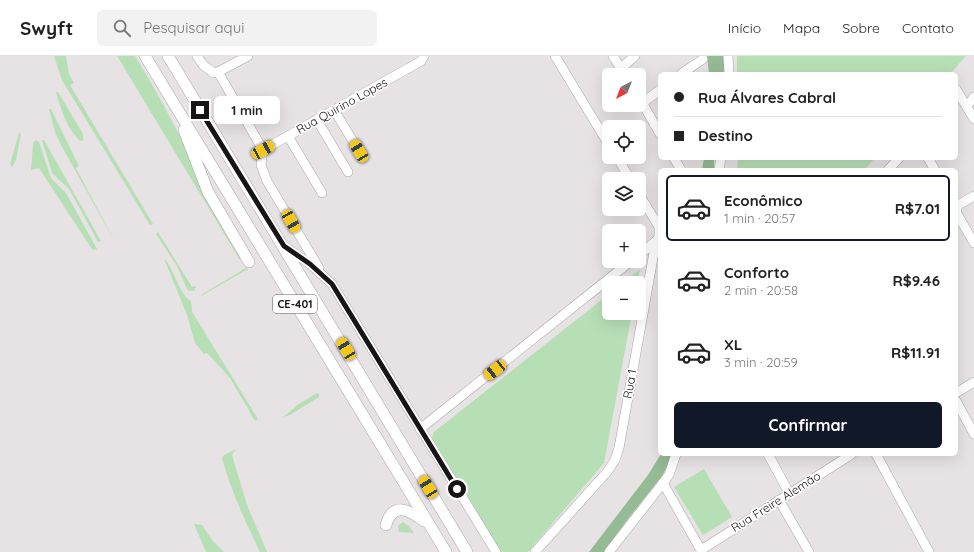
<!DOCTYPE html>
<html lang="pt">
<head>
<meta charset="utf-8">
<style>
	:root { --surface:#fff; --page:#f2f2f2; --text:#222; --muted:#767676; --line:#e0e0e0; --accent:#111827 }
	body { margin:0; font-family:Quicksand,sans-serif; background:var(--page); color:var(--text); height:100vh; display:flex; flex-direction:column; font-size:15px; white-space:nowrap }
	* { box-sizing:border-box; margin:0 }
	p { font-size:13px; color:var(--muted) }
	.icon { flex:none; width:22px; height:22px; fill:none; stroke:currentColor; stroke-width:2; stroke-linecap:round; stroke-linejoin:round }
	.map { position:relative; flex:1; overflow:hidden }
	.drawer { position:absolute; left:658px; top:112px; width:300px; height:288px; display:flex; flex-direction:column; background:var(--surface); border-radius:6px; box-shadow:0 4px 16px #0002 }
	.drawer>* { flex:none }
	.banner { position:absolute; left:658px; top:16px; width:300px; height:88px; border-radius:6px; box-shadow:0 4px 16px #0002; display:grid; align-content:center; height:88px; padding:0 16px; background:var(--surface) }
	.needle { width:26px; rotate:222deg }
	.controls { position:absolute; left:602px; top:12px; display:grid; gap:8px }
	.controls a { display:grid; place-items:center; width:44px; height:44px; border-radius:6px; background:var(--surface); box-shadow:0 4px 16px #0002; font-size:20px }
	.end { position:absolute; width:18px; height:18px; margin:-9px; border:5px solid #161415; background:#fff; box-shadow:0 0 0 2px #fff }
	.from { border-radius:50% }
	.bubble { position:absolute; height:28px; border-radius:6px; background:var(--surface); box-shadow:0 4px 16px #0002; font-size:13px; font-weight:700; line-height:28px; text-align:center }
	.car { position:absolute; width:12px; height:24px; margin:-12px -6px; border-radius:5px; box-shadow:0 0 3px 1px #0007; background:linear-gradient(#f5c518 24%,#345 0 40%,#f5c518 0 76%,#345 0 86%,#f5c518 0) }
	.banner b { display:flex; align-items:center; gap:14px; height:38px; font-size:15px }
	.banner b+b { border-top:1px solid var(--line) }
	.banner i { width:10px; height:10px; background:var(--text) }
	ul { padding:7px 0 0; list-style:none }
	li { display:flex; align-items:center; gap:12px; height:66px; margin:0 8px 6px; padding:0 8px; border:2px solid transparent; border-radius:6px }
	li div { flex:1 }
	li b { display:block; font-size:15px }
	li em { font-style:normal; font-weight:700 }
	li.active { border-color:var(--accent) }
	li>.icon { width:36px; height:36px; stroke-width:1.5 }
	.primary-button { display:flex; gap:8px; margin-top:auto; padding:8px 16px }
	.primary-button a { flex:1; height:46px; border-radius:6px; background:var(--accent); color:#fff; font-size:16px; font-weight:700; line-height:46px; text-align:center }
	header { display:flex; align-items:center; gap:24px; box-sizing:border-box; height:56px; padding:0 20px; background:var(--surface); border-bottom:1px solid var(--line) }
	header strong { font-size:19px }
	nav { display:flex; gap:22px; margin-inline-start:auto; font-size:14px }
	.search { width:280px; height:36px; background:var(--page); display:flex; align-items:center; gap:10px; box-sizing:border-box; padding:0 14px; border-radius:6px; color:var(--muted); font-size:15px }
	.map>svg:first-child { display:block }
	.green { fill:#b7dfb6 }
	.forest { fill:#94bb93 }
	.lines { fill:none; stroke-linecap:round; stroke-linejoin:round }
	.minor-casing { stroke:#aba6a7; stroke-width:10 }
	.major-casing { stroke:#aba6a7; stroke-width:12 }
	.minor { stroke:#fff; stroke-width:9 }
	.major { stroke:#fff; stroke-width:11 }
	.route { stroke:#161415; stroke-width:5 }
	.labels { text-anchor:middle; stroke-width:3.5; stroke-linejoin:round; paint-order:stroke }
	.shield { fill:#fff; stroke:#5c5a5b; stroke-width:1 }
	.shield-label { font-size:11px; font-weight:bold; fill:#161415 }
	.street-label { font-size:12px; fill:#161415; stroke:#fff }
</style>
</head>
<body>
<header>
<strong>Swyft</strong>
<div class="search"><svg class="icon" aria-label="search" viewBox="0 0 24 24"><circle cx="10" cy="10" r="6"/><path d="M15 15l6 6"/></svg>Pesquisar aqui</div>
<nav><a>Início</a><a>Mapa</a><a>Sobre</a><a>Contato</a></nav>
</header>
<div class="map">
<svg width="974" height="496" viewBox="0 0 974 496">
	<rect width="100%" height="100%" fill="#e7e2e3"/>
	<!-- green -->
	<g class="green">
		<polygon points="54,0 66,0 69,18 74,27 70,29 153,168 150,169 62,24"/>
		<path d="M117,0H135C175,65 207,135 242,202L240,204Z"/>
		<polygon points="737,0 966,0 950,18 737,18"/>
		<path d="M56,36H58L82,76L84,84L80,85C68,74 60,52 56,36Z"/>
		<polygon points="49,53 51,53 79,110 76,112 115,186 61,89 55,76"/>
		<polygon points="19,77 21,78 16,104 12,111 10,108"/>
		<polygon points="36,84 39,86 51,122 66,137 97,193 95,194 92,193 39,112 31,114 33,87"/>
		<polygon points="42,84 44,84 101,185 98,186 69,133 52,117"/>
		<polygon points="738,102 875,102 864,114 737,114"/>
		<polygon points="158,176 192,231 196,230 194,235 189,235 187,233 177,210 156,178"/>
		<path d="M165,203C174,214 180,239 191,245L192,256L258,363L255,365L230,322L209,299L207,297L204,298L195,287L187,259L165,205Z"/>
		<polygon points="246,212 248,213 201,240 201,239"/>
		<polygon points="640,213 637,227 623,227"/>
		<polygon points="609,238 609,257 632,257 604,407 528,496 501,496 432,382 434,376"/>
		<polygon points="317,337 319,338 319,341 290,359 283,361 299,348"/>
		<path d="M236,393L232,399L247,449L267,496H260C245,465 231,435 222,402L224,399Z"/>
		<polygon points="704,413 732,461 703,479 674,431"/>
		<polygon points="403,466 410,471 414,477 399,476 398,470"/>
		<polygon points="194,468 202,469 212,484 224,496 206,496"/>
	</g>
	<!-- forest -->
	<g class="forest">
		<polygon points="707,0 723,0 725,18 709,18"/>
		<polygon points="704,102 714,102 714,114 702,114"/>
		<polygon points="661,398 674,398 662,420 627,464 604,496 589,496 648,419"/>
	</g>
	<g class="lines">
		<!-- minor casing -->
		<g class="minor-casing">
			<g id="minor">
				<polyline points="197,0 203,9 214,17 218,16 248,0"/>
				<polyline points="555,0 609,89"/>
				<polyline points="613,0 625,19"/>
				<polyline points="728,0 729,18"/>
				<polyline points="621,12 635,0"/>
				<polyline points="218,16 263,94 261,109 267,125 319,212"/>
				<polyline points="681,18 703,3"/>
				<polyline points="956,33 974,63"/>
				<polyline points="639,41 660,78"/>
				<polyline points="642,47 660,34"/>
				<polyline points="967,50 974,41"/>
				<polyline points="334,54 359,95"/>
				<polyline points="317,64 348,116"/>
				<polyline points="288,80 322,137"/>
				<polyline points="263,94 421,5 424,0"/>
				<polyline points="617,101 630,123"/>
				<polyline points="674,102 681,114"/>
				<polyline points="928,102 935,114"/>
				<polyline points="719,114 721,102"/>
				<polyline points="888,114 899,102"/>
				<polyline points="956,156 974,187"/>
				<polyline points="956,156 958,149 974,140"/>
				<polyline points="284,190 310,208 332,228 496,496"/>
				<polyline points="639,199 656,185"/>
				<polyline points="956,337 974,326"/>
				<polyline points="956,345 974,378"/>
				<polyline points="420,373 631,205"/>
				<polyline points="768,398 789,437"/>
				<polyline points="876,398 929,496"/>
				<polyline points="663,427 702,496"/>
				<polyline points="779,444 809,496"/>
				<polyline points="701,494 852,398"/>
				<polyline points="535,496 607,416 615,404 619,392 656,185 659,181 659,171 639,138"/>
				<polyline points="609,496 663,427 669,419 676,398"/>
			</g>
		</g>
		<!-- major casing -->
		<g class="major-casing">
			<g id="major">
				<polyline points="145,0 446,496"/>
				<polyline points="168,0 467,496"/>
				<polyline points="184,74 208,136 249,206"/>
				<path d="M386,469C393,445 409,454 424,465"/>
			</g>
		</g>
		<!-- minor -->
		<use href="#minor" class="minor"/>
		<!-- major -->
		<use href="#major" class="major"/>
	</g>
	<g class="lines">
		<!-- route -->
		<polyline class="route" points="200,54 284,190 310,208 332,228 457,433"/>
	</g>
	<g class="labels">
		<!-- shield labels -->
		<rect class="shield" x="273" y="239" width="44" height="18" rx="3"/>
		<g class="shield-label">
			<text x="295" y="252">CE-401</text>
		</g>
		<!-- street labels -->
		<g class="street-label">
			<text transform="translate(342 50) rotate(-29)" y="4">Rua Quirino Lopes</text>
			<text transform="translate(630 328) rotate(-80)" y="4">Rua 1</text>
			<text transform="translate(776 446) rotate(-32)" y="4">Rua Freire Alemão</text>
		</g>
	</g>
</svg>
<div class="controls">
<a><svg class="needle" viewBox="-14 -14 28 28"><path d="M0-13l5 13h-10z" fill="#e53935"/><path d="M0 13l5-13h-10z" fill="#767676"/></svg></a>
<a><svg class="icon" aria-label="locate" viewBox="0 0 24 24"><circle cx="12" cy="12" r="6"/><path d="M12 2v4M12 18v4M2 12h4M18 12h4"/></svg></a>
<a><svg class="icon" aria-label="layers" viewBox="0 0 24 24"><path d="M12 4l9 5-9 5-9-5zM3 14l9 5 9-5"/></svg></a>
<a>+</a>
<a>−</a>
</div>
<i class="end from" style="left:457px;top:433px"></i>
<i class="end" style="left:200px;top:54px"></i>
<div class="bubble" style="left:214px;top:40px;width:66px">1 min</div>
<i class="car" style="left:263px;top:94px;rotate:61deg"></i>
<i class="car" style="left:359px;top:95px;rotate:329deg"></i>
<i class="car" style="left:291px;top:165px;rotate:150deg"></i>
<i class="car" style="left:346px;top:293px;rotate:329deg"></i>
<i class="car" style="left:495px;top:314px;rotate:232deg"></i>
<i class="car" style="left:428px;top:431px;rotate:329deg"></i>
<div class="banner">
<b><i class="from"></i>Rua Álvares Cabral</b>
<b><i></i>Destino</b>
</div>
<section class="drawer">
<ul>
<li class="active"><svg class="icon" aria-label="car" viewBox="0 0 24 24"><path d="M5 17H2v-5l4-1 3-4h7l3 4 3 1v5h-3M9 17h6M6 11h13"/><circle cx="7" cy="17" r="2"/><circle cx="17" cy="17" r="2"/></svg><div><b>Econômico</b><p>1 min · 20:57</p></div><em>R$7.01</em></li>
<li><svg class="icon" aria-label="car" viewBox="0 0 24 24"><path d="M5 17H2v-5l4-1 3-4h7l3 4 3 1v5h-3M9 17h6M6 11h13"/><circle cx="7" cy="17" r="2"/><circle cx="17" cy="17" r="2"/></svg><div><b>Conforto</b><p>2 min · 20:58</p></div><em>R$9.46</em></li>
<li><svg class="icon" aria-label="car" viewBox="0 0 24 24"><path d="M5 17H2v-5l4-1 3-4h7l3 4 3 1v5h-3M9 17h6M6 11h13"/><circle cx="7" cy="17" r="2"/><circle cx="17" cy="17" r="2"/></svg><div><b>XL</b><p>3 min · 20:59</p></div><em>R$11.91</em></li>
</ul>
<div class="primary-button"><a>Confirmar</a></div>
</section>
</div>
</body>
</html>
